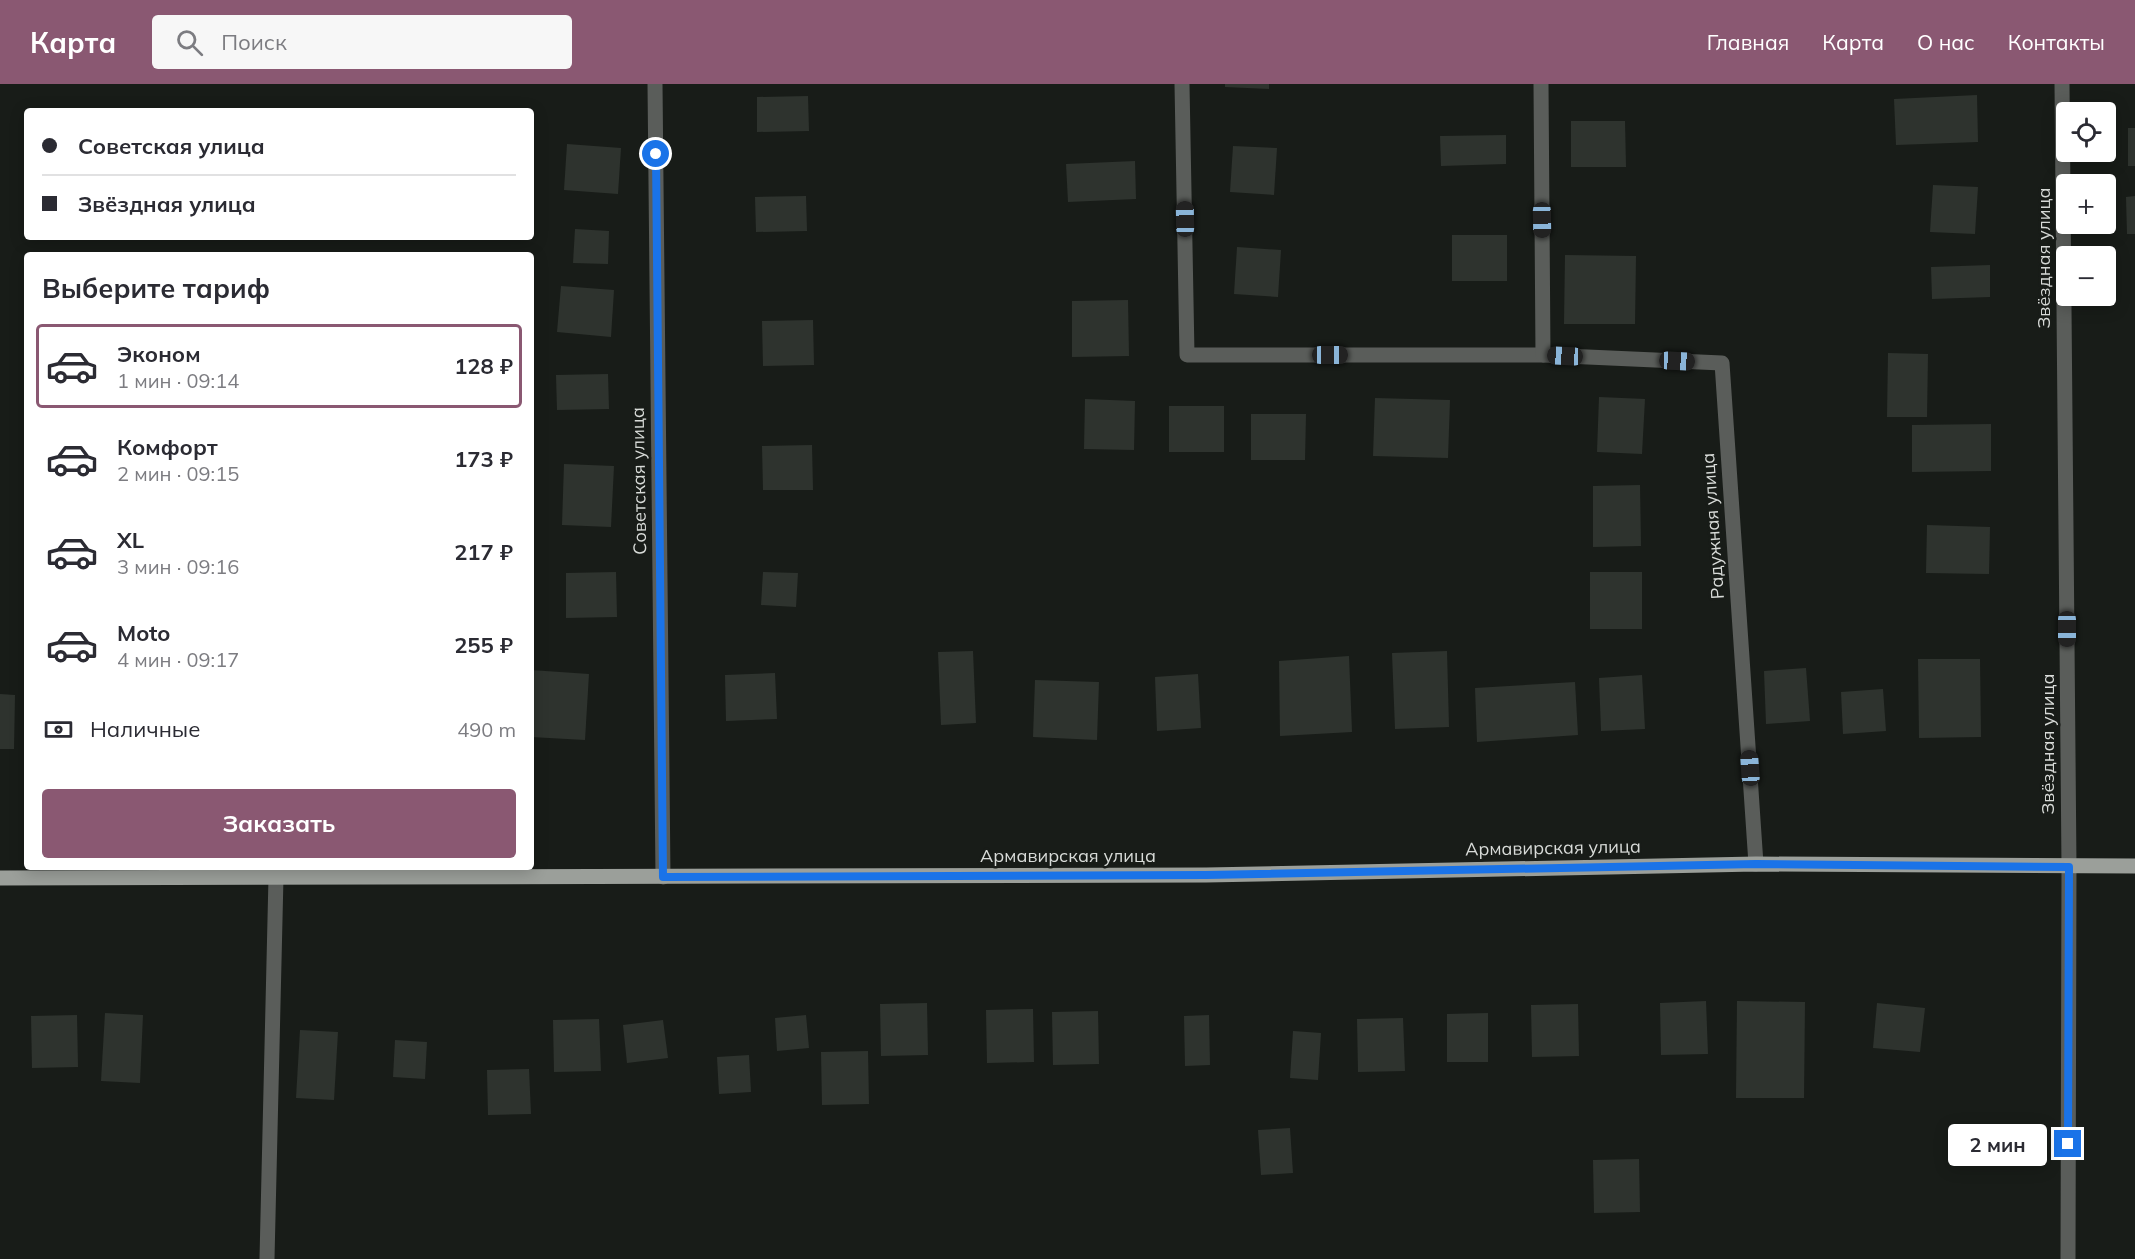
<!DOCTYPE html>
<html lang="ru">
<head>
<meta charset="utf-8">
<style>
	:root { --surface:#fff; --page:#f7f7f7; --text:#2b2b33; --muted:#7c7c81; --line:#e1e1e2; --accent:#8a5872 }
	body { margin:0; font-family:Mulish,sans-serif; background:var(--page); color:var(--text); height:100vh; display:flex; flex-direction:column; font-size:22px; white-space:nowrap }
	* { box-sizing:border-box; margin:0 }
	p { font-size:20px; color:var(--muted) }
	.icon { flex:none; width:33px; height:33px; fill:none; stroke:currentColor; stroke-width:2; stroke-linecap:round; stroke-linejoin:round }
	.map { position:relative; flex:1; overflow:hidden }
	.side { position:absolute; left:24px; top:168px; width:510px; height:618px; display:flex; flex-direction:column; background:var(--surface); border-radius:6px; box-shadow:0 3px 15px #0003 }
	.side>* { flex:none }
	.banner { position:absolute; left:24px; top:24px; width:510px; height:132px; border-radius:6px; box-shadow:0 3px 15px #0003; display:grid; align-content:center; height:132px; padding:0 18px; background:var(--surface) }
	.tools { position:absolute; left:2056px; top:18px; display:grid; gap:12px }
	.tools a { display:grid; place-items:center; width:60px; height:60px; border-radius:6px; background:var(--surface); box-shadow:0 3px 15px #0003; font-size:30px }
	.end { position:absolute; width:27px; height:27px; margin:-14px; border:8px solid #1a73e8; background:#fff; box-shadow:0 0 0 3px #fff }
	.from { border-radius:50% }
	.bubble { position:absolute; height:42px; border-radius:6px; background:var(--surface); box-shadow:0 3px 15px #0003; font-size:20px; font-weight:700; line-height:42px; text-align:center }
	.car { position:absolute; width:18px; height:36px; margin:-18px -9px; border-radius:8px; box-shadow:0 0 4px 2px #0007; background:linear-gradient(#222 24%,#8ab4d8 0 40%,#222 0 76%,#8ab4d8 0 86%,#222 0) }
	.banner b { display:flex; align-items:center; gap:21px; height:57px; font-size:22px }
	.banner b+b { border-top:2px solid var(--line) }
	.banner i { width:15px; height:15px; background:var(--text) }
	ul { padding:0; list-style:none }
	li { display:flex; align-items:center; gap:18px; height:84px; margin:0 12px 9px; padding:0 6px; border:3px solid transparent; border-radius:6px }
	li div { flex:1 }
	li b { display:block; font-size:22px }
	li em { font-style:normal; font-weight:700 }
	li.current { border-color:var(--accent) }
	li>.icon { width:54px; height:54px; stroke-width:1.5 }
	h2 { padding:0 18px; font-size:27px; line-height:72px }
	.pay { display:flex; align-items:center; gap:15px; height:66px; padding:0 18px; font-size:22px }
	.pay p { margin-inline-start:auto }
	.primary-button { display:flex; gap:12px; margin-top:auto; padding:12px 18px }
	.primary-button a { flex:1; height:69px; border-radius:6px; background:var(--accent); color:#fff; font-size:24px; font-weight:700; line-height:69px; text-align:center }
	header { display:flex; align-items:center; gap:36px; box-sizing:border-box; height:84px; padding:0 30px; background:var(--accent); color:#fff }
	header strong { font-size:28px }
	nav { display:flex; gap:33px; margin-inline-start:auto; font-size:21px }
	.search { width:420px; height:54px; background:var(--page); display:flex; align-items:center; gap:15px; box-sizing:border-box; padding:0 21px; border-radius:6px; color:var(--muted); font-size:22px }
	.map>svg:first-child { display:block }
	.building { fill:#2e332e }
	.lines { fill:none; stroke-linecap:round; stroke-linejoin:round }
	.service { stroke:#5a5d5a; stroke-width:15 }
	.minor { stroke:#5a5d5a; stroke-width:15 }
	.primary { stroke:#9b9f9a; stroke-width:15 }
	.route { stroke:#1a73e8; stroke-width:8 }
	.labels { text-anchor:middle; stroke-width:5; stroke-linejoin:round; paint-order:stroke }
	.street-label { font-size:18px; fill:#d8dbd8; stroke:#181c18 }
</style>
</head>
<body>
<header>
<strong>Карта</strong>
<div class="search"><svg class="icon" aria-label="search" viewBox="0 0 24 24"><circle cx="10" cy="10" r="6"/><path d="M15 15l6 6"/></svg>Поиск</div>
<nav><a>Главная</a><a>Карта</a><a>О нас</a><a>Контакты</a></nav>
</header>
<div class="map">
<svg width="2135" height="1175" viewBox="0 0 2135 1175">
	<rect width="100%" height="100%" fill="#181c18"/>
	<!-- building -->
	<g class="building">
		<polygon points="1225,0 1269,0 1269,5 1225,3"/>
		<polygon points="1977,11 1978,58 1896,61 1894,15"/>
		<polygon points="808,12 809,47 757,48 757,13"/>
		<polygon points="1571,37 1625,37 1626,83 1571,83"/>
		<rect x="2128" y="44" width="7" height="38"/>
		<polygon points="1506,51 1506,80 1441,82 1440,52"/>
		<polygon points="567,60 621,64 618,110 564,106"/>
		<polygon points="1233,62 1277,64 1274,111 1230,108"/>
		<polygon points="1135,77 1136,115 1068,118 1066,80"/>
		<polygon points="1933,101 1978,103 1975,150 1930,148"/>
		<polygon points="806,112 807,147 756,148 755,113"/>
		<polygon points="2135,112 2135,150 2127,150 2126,113"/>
		<polygon points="575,145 609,147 608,180 573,179"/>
		<rect x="1452" y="151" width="55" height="46"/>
		<polygon points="1237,163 1281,166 1278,213 1234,210"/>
		<polygon points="1565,171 1636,172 1635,240 1564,240"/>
		<polygon points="1990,181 1990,213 1932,215 1931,183"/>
		<polygon points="561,202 614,206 611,253 557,248"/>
		<polygon points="1128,216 1129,272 1072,273 1072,217"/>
		<polygon points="813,236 814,281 763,282 762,237"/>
		<polygon points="1888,269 1928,270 1927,333 1887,333"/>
		<polygon points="608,290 609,325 557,326 556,291"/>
		<polygon points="1599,313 1645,315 1642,370 1597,368"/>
		<polygon points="1375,314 1450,316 1448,374 1373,372"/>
		<polygon points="1085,315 1135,317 1134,366 1084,365"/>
		<rect x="1169" y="322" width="55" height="46"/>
		<polygon points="1251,330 1306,330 1305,376 1251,376"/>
		<polygon points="1991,340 1991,387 1912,388 1912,341"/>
		<polygon points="812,361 813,406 763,406 762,362"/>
		<polygon points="564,380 614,382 611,443 562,441"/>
		<polygon points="1640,401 1641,462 1593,463 1593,402"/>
		<polygon points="1927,441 1990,443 1989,490 1926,489"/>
		<polygon points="616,488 617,533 566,534 566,489"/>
		<polygon points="763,488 798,489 796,523 761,521"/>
		<rect x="1590" y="488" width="52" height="57"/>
		<polygon points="973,567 976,639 941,641 938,568"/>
		<polygon points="1447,567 1449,643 1395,645 1392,569"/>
		<polygon points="1349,572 1352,648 1280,652 1279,577"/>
		<polygon points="1918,575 1980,575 1981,653 1919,654"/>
		<polygon points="1806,584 1810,637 1766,640 1764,587"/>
		<polygon points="531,586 589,590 585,656 531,653"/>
		<polygon points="775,589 777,635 726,637 725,591"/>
		<polygon points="1198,590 1201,644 1157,647 1155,593"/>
		<polygon points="1642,591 1645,645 1601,647 1599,594"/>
		<polygon points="1035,596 1099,598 1097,656 1033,653"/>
		<polygon points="1575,598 1578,651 1477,658 1475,604"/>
		<polygon points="1883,605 1886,647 1843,650 1841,608"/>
		<polygon points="0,610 15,611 14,665 0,665"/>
		<polygon points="1706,917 1708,970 1661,971 1660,919"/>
		<polygon points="1737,917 1805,918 1804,1014 1736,1014"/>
		<polygon points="927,919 928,971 881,972 880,920"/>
		<polygon points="1877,919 1925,924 1920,968 1873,964"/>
		<polygon points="1578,920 1579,972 1532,973 1531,921"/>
		<polygon points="1033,925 1034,978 987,979 986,926"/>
		<polygon points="1098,927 1099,980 1053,981 1052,928"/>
		<polygon points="105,929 143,931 140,999 101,997"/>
		<polygon points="1488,929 1488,978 1447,978 1447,930"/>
		<polygon points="77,931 78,983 32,984 31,932"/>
		<polygon points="806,931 809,964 777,967 775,934"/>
		<polygon points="1209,931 1210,981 1185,982 1184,932"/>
		<polygon points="1403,934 1405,987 1358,988 1357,935"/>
		<polygon points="599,935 601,987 554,988 553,936"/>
		<polygon points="663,936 668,974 627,979 623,941"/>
		<polygon points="300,946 338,948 334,1016 296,1014"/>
		<polygon points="1293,947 1321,949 1318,996 1290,994"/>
		<polygon points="395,956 427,958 425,995 393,993"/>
		<polygon points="868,967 869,1020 822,1021 821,968"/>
		<polygon points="749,971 751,1008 719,1010 717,973"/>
		<polygon points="529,985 531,1030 488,1031 487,986"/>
		<polygon points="1290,1044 1293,1089 1261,1091 1258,1046"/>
		<polygon points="1639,1075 1640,1128 1594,1129 1593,1076"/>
	</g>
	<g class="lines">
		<!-- service -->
		<polyline class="service" points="267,1175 276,793"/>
		<!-- minor -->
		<g class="minor">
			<polyline points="655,0 663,793"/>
			<polyline points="1182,0 1187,271 1543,271 1722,279 1756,780"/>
			<polyline points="1541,0 1543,271"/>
			<polyline points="2062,0 2069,782 2068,1175"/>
		</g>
		<!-- primary -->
		<polyline class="primary" points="0,794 1206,791 1756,780 2135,782"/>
	</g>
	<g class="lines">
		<!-- route -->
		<polyline class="route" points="656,70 663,793 1206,791 1756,780 2069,783 2068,1060"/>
	</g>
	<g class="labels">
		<!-- street labels -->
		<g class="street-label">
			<text transform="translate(2044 174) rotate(-90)" y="6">Звёздная улица</text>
			<text transform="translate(639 397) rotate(-91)" y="6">Советская улица</text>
			<text transform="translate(1713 442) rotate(-94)" y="6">Радужная улица</text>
			<text transform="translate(2048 660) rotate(-90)" y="6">Звёздная улица</text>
			<text transform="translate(1553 764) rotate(-1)" y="6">Армавирская улица</text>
			<text x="1068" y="778">Армавирская улица</text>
		</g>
	</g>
</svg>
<div class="tools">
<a><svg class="icon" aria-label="locate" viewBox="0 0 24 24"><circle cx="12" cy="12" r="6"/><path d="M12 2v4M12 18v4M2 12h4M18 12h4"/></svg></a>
<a>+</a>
<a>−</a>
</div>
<i class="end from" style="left:656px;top:70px"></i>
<i class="end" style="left:2068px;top:1060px"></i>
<div class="bubble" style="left:1948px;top:1040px;width:99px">2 мин</div>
<i class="car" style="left:1185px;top:135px;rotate:359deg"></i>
<i class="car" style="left:1542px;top:136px;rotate:179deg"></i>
<i class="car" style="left:1330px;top:271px;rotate:90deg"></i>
<i class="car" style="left:1565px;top:272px;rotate:273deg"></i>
<i class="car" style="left:1677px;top:277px;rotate:93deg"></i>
<i class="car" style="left:2067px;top:545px;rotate:180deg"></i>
<i class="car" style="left:1750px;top:684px;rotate:356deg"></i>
<div class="banner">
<b><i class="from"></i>Советская улица</b>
<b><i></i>Звёздная улица</b>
</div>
<section class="side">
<h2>Выберите тариф</h2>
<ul>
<li class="current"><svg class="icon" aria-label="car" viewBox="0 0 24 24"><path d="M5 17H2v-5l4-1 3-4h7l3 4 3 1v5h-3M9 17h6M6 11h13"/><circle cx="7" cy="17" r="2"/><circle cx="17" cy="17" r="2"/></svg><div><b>Эконом</b><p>1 мин · 09:14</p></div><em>128 ₽</em></li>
<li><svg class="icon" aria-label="car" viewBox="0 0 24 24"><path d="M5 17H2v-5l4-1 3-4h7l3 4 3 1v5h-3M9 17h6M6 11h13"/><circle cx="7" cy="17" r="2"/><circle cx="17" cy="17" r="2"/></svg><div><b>Комфорт</b><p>2 мин · 09:15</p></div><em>173 ₽</em></li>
<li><svg class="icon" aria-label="car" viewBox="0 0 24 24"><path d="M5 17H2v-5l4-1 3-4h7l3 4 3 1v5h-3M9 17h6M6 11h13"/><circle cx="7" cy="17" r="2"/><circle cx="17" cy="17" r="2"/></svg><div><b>XL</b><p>3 мин · 09:16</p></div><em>217 ₽</em></li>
<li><svg class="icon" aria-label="car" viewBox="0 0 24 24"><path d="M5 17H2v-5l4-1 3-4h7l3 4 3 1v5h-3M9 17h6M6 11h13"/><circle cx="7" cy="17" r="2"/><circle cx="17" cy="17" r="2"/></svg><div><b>Moto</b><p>4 мин · 09:17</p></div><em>255 ₽</em></li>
</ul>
<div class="pay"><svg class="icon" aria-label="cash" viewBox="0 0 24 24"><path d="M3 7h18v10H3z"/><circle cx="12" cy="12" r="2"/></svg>Наличные<p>490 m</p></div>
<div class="primary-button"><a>Заказать</a></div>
</section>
</div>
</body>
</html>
